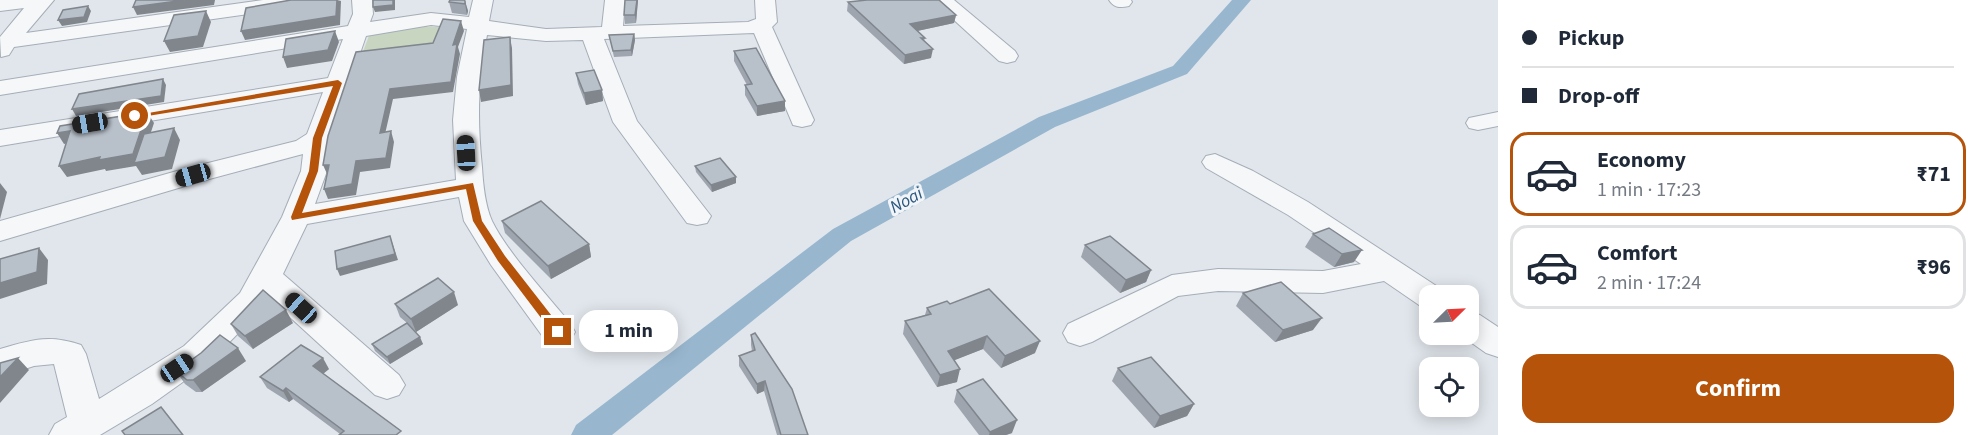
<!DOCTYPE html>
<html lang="en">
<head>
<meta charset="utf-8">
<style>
	:root { --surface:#fff; --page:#f2f2f3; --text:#1f2937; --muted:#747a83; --line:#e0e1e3; --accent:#b45309 }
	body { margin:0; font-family:"Source Sans 3",sans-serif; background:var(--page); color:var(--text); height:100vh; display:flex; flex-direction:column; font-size:22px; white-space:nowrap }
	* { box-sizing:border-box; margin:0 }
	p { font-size:20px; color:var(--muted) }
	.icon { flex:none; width:33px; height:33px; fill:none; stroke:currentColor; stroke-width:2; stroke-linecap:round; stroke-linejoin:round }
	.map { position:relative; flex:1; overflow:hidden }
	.side { display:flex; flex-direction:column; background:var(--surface); width:480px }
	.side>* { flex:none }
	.hud { display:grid; align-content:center; height:132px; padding:0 24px; background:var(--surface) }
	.needle { width:39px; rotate:66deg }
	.tools { position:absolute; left:1419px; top:285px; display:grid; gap:12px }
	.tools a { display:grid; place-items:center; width:60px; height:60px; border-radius:12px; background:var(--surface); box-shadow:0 3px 15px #0003; font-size:30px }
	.end { position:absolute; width:27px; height:27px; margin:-14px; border:8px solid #b45309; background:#fff; box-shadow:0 0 0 3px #fff }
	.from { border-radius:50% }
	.bubble { position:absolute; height:42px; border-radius:18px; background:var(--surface); box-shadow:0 3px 15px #0003; font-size:20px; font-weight:700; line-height:42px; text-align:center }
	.car { position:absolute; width:18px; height:36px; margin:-18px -9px; border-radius:8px; box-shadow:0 0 4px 2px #0007; background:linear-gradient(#222 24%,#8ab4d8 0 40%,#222 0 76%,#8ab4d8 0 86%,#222 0) }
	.hud b { display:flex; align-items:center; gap:21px; height:57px; font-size:22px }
	.hud b+b { border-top:2px solid var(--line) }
	.hud i { width:15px; height:15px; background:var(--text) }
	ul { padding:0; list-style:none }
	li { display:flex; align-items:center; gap:18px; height:84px; margin:0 12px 9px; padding:0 12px; border:3px solid var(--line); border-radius:18px }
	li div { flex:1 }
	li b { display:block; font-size:22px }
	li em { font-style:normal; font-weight:700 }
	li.current { border-color:var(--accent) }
	li>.icon { width:54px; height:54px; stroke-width:1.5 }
	.action { display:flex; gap:12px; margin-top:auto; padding:12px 24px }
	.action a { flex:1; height:69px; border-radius:18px; background:var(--accent); color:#fff; font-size:24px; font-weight:700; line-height:69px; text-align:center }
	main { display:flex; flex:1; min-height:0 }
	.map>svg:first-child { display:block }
	.green { fill:#c8d6c1 }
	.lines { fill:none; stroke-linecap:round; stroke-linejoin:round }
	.canal { fill:#98b7cf; fill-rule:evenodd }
	.minor-casing { stroke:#a5adb7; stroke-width:2 }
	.minor { fill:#f5f7f9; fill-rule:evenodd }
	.wall { fill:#9ea5ae }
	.shaded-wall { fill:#81868d }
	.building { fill:#b8c0ca; stroke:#81868d; stroke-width:1.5 }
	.route { fill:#b45309 }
	.labels { text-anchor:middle; stroke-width:6; stroke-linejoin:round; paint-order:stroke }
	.water-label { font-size:18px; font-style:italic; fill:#2c577f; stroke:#f1f5f8 }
</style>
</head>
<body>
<main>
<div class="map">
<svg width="1498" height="435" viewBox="0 0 1498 435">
	<rect width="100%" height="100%" fill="#e1e6ec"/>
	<!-- green -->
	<polygon class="green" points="412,26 461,28 455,47 361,57 370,33"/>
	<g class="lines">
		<!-- canal -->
		<polygon class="canal" points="1232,0 1251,0 1187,74 1055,127 851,241 612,435 571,435 576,425 833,229 1039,117 1173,66"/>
		<!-- minor casing -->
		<g class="minor-casing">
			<g id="minor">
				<polygon points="0,0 54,0 26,33 263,0 316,0 313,4 306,6 14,47 9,55 1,57 0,37 24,8 0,11"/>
				<path d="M352,0H372L373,14L370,22L431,13L469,17L473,0H493L489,21L546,29L602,27L605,0H625L623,26L748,22L756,19L755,0H775L777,22L772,27L814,120L811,125L802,127L793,125L754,33L604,39L637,121L711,216L707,223L697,225L687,223L613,122L583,40L546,41L487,35C478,83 477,118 482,167C483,184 485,205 492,221C507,252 547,295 570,323L575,332L570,341L558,345L546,341L491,265L464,221L459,197L307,224L283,274L399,375L405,385L399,395L387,399L375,395L269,298L262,309L208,364L152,404L100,435H49L55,424L67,417L54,364L34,366L0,377V349C32,340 48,334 81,345L86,354L99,399L184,346L240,293L282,217L301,171L303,154L202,181L0,241V221L184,169L296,141L307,134L323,92L0,146V130L328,78L343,39L0,95V81L348,26L353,14ZM431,25L467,29L457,77L453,120L456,180L315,204L327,171L331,138L366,36Z"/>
				<polygon points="932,0 954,0 1015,51 1018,56 1015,61 1007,63 999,61"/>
				<path d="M1109,0H1131L1132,2L1129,6C1120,8 1114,8 1109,0Z"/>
				<polygon points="1498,112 1498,126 1478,130 1469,128 1466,123 1469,118"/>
				<polygon points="1215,154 1253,171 1308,202 1441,289 1445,296 1430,296 1430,308 1419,305 1384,281 1323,293 1218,291 1178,296 1092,342 1080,346 1068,342 1063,333 1068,324 1172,275 1218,269 1323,271 1361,264 1288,215 1206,168 1202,162 1206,156"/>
				<polygon points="1468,312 1480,315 1498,327 1498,357 1486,353 1459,334 1468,334"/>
			</g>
		</g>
		<!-- minor -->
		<use href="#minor" class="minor"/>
	</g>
	<!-- wall -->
	<g class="wall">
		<polygon points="638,0 636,23 625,24 624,15"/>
		<polygon points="465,1 468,11 467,15 452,13 449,2"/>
		<polygon points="848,2 956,15 954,23 917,31 925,38 924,41 931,58 904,64 847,11"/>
		<polygon points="634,34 635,40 632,56 614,57 609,35"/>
		<polygon points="734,51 785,111 757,116 745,95 745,85 747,85 734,61"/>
		<polygon points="576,73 602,90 603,101 586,105 578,84"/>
		<polygon points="695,166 736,183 712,192 696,172"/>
		<polygon points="502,221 589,244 591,257 551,279 505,233"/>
		<polygon points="1313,234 1354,262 1334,267 1305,247"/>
		<polygon points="1085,245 1151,270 1146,282 1120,293 1081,257"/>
		<polygon points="1243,293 1313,330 1275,342 1236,306"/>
		<polygon points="395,304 458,305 416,332 408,324 423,344 390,364 375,351 372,344 407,323 400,317"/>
		<polygon points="950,304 1035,353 1001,368 983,349 954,360 957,382 937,387 903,334 905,321 925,315 927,308"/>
		<polygon points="293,323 253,349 238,336 231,324"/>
		<polygon points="751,335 808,435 777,435 764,391 757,394 739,366 739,356 752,351 751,345"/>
		<polygon points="246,361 202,392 196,392 185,384 176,371"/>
		<polygon points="1118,368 1194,404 1187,416 1154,428 1112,381"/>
		<polygon points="329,369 323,374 401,431 340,434 293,399 289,402 267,388 260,377"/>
		<polygon points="957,390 1012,433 1006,435 979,435 954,402"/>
	</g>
	<!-- shaded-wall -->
	<g class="shaded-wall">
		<polygon points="185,0 215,0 214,5 137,15 133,7"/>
		<polygon points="337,0 341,1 340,25 245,40 241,31"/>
		<polygon points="393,0 395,0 395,10 375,12 373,7"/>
		<polygon points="637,0 638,0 636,23 635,15"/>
		<polygon points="465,1 468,11 467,15 465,4"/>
		<polygon points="88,6 91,11 87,22 62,26 58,20"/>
		<polygon points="206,11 211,22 203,47 170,52 164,41"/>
		<polygon points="956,15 954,23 908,33 910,24"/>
		<polygon points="461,21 464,31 458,47 460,54 453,92 393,99 383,143 380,133 390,89 453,45"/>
		<polygon points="335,31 339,42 332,61 287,68 283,57"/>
		<polygon points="634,34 635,40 632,56 631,50"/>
		<polygon points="510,37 512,48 513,96 481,102 479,90"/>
		<polygon points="933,49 931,58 904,64 905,55"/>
		<polygon points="163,79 166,85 164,102 76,116 72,109"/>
		<polygon points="602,90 603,101 586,105 584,93"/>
		<polygon points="785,101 785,111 757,116 757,106"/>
		<polygon points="147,112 154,123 141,162 174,128 180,140 172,169 142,175 136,166 106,171 105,169 67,177 59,166"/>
		<polygon points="70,131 77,141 64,144 57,133"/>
		<polygon points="391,131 394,142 390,168 360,172 356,195 328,199 324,189"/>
		<polygon points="323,165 329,165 328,176"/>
		<polygon points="736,177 736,183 712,192 711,185"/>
		<polygon points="0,183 7,192 0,219"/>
		<polygon points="390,236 398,260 340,276 337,269"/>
		<polygon points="589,244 591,257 551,279 548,266"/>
		<polygon points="39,248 48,260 47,284 0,299 0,283"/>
		<polygon points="1362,250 1354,262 1334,267 1342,254"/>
		<polygon points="1151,270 1146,282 1120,293 1126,280"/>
		<polygon points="454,292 458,305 416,332 411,319"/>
		<polygon points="286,310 293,323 253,349 245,336"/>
		<polygon points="1322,318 1313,330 1275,342 1283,330"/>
		<polygon points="987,336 983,349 945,364 948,351"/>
		<polygon points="420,337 423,344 390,364 387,357"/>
		<polygon points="1040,341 1035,353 1001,368 1005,356"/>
		<polygon points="238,348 246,361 202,392 193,380"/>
		<polygon points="18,358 29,370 0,403 0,377"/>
		<polygon points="323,358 329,369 319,377 313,366"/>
		<polygon points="960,369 957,382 937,387 940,375"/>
		<polygon points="765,381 764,391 757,394 757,384"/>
		<polygon points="286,388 293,399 289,402 283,391"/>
		<polygon points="1194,404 1187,416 1154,428 1160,416"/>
		<polygon points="1017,420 1012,433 1006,435 989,435 990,432"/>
	</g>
	<!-- building -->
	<g class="building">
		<polygon points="136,0 185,0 133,7"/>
		<polygon points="291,0 337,0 336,16 241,31 246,8"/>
		<polygon points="373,0 393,0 393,5 373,7"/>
		<polygon points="450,0 464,0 465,1 465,4 449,2"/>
		<polygon points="625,0 637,0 635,15 624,15"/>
		<polygon points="867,0 939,0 956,15 910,24 925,38 921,38 933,49 905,55 848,2"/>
		<polygon points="88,6 84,17 58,20 63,10"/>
		<polygon points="206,11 198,36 164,41 174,15"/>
		<polygon points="443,19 461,21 453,45 457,44 451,82 390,89 380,133 391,131 386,158 356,161 352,184 324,189 329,165 323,165 328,136 356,52 433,43"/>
		<polygon points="335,31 328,50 283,57 286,39"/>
		<polygon points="634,34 631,50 613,51 609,35"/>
		<polygon points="510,37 511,85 479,90 484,40"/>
		<polygon points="756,48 785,101 757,106 745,85 752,84 734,51"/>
		<polygon points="594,70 602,90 584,93 576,73"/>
		<polygon points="163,79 161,96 72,109 79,94"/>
		<polygon points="147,112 133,154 99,160 100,157 59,166 70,131 57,133 60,126"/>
		<polygon points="174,128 165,157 134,163 144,134"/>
		<polygon points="720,158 736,177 711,185 695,166"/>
		<polygon points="541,201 589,244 548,266 502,221"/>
		<polygon points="1329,228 1362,250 1342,254 1313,234"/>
		<polygon points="390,236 395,254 337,269 335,251"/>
		<polygon points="1110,236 1151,270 1126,280 1085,245"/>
		<polygon points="39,248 37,272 0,283 0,259"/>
		<polygon points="438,278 454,292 411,319 395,304"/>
		<polygon points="1281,282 1322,318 1283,330 1243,293"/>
		<polygon points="989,289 1040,341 1005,356 987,336 948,351 960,369 940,375 905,321 931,314 927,308 947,301 950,304"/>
		<polygon points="263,290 286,310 245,336 231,324"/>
		<polygon points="407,323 420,337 387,357 372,344"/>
		<polygon points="755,333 792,389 808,435 781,435 765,381 757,384 739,356 755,350 751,335"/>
		<polygon points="220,335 238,348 193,380 187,380 176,371 201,353"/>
		<polygon points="301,345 323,358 313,366 401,431 396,435 339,435 344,431 286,388 283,391 260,377"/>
		<polygon points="1151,357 1194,404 1160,416 1118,368"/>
		<polygon points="18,358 0,377 0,363"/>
		<polygon points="983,379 1017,420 990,432 957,390"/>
		<polygon points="161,407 183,435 125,435 122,431"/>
	</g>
	<!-- route -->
	<polygon class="route" points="338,80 342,83 322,138 318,171 302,213 473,183 482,221 505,256 562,329 562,335 554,335 498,261 473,221 466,189 292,220 291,217 309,171 313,138 333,86 135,118 131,116"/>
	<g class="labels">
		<!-- water labels -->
		<g class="water-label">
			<text transform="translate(906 200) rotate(-29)" y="6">Noai</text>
		</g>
	</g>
</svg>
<div class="tools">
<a><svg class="needle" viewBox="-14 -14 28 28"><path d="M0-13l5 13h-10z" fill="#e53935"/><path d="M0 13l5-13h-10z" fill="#747a83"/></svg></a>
<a><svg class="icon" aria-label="locate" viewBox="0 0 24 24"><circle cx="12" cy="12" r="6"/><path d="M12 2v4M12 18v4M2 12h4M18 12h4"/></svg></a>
</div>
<i class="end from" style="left:135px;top:116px"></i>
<i class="end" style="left:558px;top:332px"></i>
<div class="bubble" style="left:579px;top:310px;width:99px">1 min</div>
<i class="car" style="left:90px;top:123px;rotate:261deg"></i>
<i class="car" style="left:466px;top:153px;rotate:357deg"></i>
<i class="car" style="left:193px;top:175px;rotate:254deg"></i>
<i class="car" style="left:301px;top:308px;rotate:312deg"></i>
<i class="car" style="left:177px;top:368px;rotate:56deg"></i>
</div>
<section class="side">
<div class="hud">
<b><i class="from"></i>Pickup</b>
<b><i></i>Drop-off</b>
</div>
<ul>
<li class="current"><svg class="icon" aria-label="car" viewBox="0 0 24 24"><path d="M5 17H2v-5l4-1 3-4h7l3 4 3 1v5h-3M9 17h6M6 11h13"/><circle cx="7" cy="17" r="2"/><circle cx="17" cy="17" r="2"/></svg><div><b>Economy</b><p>1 min · 17:23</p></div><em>₹71</em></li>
<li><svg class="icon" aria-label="car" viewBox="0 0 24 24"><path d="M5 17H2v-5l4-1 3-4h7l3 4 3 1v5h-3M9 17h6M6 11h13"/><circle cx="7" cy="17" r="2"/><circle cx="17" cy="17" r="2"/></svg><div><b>Comfort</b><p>2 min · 17:24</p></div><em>₹96</em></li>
</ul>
<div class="action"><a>Confirm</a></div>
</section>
</main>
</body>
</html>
